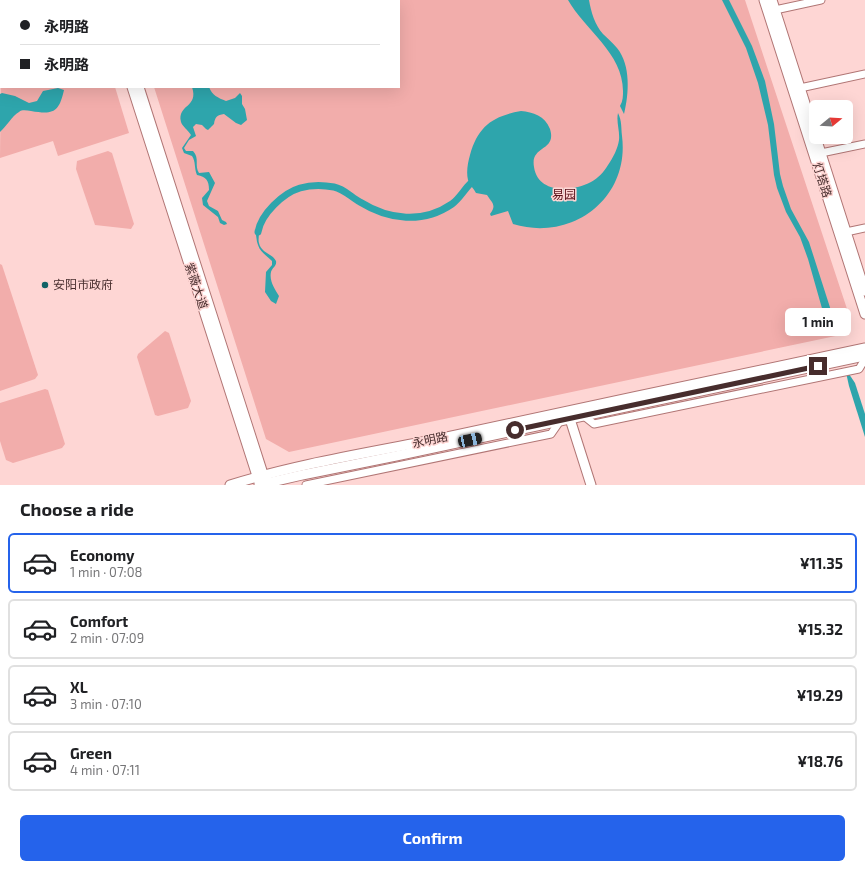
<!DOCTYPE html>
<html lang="en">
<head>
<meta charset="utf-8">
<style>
	:root { --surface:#fff; --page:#f2f2f2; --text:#202124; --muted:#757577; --line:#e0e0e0; --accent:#2563eb }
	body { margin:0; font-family:"Exo 2","Noto Sans SC",sans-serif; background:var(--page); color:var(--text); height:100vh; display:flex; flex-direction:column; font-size:15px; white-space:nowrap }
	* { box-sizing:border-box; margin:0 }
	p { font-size:13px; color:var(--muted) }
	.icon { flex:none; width:22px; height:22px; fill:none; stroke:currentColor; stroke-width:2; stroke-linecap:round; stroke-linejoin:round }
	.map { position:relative; height:485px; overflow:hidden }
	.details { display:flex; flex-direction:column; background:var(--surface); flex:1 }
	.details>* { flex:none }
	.banner { position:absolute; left:0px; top:0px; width:400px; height:88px; box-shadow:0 4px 16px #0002; display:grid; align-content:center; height:88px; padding:0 20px; background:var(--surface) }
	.needle { width:26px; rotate:72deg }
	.tools { position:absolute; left:809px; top:100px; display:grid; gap:8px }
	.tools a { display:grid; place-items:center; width:44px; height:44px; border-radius:6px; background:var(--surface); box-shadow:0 4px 16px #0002; font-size:20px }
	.end { position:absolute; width:18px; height:18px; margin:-9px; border:5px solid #472d2d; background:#fff; box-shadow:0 0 0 2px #fff }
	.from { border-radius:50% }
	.bubble { position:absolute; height:28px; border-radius:6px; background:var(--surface); box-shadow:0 4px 16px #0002; font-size:13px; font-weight:700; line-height:28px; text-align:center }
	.car { position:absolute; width:12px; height:24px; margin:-12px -6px; border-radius:5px; box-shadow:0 0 3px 1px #0007; background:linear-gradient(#222 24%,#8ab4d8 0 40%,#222 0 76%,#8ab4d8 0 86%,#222 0) }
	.banner b { display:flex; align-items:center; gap:14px; height:38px; font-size:15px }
	.banner b+b { border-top:1px solid var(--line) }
	.banner i { width:10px; height:10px; background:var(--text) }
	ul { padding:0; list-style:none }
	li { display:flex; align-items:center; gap:12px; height:60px; margin:0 8px 6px; padding:0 12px; border:2px solid var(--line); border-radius:6px }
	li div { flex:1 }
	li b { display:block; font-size:15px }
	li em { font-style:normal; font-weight:700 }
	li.selected { border-color:var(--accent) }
	li>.icon { width:36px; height:36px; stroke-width:1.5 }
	h2 { padding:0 20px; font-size:18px; line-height:48px }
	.button { display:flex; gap:8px; margin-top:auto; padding:8px 20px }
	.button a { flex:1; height:46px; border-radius:6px; background:var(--accent); color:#fff; font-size:16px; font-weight:700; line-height:46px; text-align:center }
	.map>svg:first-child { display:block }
	.green { fill:#f2adab }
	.water { fill:#2ea5ac }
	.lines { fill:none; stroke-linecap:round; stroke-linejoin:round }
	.canal { stroke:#2ea5ac; stroke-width:7 }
	.minor-casing { stroke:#b17675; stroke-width:9 }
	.tertiary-casing { stroke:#b17675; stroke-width:11 }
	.trunk-casing { stroke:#a37835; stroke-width:13 }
	.minor { stroke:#fff; stroke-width:7 }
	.tertiary { stroke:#fff; stroke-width:9 }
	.trunk { stroke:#deb360; stroke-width:11 }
	.route { stroke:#472d2d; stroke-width:5 }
	.poi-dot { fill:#116266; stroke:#fed6d4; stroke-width:1.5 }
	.labels { text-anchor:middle; stroke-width:3; stroke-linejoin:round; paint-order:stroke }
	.street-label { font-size:12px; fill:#472d2d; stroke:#fed6d4 }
	.park-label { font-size:12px; fill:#580e17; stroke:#fed6d4 }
	.poi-label { font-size:12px; fill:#472d2d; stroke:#fed6d4; text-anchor:start }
</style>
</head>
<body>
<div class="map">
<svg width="865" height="485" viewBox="0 0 865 485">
	<rect width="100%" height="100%" fill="#fed6d4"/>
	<!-- green -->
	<g class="green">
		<polygon points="195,0 745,0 851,321 850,326 845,334 289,452 266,439 154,87 399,87 399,1 192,1"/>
		<polygon points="1,60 1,87 115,87 129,133 58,156 53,141 0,158"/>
		<polygon points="108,151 112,153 134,224 131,229 95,225 76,169 77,161"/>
		<polygon points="0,264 2,265 38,375 35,379 0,391"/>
		<polygon points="165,331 169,333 191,401 188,408 158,416 155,415 137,357 138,354"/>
		<polygon points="45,389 48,390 65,444 62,448 13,463 6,460 0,441 0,403"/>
	</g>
	<!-- water -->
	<g class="water">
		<path d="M568,0H589C591,12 595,25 603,34C608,39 613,43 617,48C631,65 629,94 624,114L620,106C623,101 623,96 623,91C623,53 585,30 568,0Z"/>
		<polygon points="722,0 729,0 752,46 765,81 774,124 780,174 783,186 791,209 809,242 835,323 833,332 827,326 808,259 800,237 786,212 777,188 774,175 768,125 758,83 746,48"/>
		<path d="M192,87H209C212,95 218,98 226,101L235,98L240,93L242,96V104L245,109L247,120L241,125L236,123L224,114C217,115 215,117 214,124L208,130L206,129L202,125L196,124L193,127L196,136L189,140L184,148L186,151H193C200,158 194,166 199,173L209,172L215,183L207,201L209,206L218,211L222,220L226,222L227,224L224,225L220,223L218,217L203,205L202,198L209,190C209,180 206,177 197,175C194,168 196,162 192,156L184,153L182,148L191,135C188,130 182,126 181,122C177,104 199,108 192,87Z"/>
		<path d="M58,88L64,90C59,112 54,115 31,111C27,111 23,109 19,112C12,116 6,127 0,132V94L2,93L15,96L29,103L37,101L43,91Z"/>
		<path d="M521,111C533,112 545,116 550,129C557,152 530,145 534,167C538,194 572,192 591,182C598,178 604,172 608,165C613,158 618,148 619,140C620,131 616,122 618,113C622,121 621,127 622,136C630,199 571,242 513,224L508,211L491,216L490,214C497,205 492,203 487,195L476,193C474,189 469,184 468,180C466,172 468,162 470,155C478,126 493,116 521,111Z"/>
		<path d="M255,232L259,233C259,236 258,240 259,243C261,253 273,254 276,261C277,266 272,268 271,272C269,281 275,289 279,296L276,304L271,301L265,292L266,272L272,265V261C267,256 260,252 258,245C256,241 257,236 255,232Z"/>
		<polygon points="845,368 855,383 865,414 865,437 849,386"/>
	</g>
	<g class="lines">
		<!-- canal -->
		<path class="canal" d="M258,232C261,214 283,193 300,188C310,185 324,185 334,187C344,189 351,197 360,202C389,220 423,224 452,204C459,199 464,190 470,184"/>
		<!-- minor casing -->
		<g class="minor-casing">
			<g id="minor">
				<polyline points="17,1 20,0"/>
				<polyline points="156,1 159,0"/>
				<polyline points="0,6 1,6"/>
				<polyline points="775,10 821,0"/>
				<polyline points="0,51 1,51"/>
				<polyline points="800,88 865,74"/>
				<polyline points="821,153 865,144"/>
				<polyline points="846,232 865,228"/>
				<polyline points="584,416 594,424 859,369 865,359"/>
				<polyline points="306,485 551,434 560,421"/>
			</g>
		</g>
		<!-- tertiary casing -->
		<g class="tertiary-casing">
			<g id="tertiary">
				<polyline points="764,0 865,314"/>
				<polyline points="772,0 865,291"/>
				<polyline points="132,87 259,482"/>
				<polyline points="139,87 265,480"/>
				<polyline points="570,419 591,485"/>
				<path d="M230,485C300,463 374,452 447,437C586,407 726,377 865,348"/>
				<polyline points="259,485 302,475 396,456 865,356"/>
			</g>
		</g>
		<!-- trunk casing -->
		<g class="trunk-casing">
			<g id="trunk">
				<polyline points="63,1 66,0"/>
				<polyline points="108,1 111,0"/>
				<polyline points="0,21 1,21"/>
				<polyline points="0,35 1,35"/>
			</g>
		</g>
		<!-- minor -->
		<use href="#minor" class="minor"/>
		<!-- tertiary -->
		<use href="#tertiary" class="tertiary"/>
		<!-- trunk -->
		<use href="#trunk" class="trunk"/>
	</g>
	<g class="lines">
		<!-- route -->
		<polyline class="route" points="515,430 818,366"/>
	</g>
	<!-- markers -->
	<circle class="poi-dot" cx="45" cy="285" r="4"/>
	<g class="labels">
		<!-- street labels -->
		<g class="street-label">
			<text transform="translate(822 180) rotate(72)" y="4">灯塔路</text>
			<text transform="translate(196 286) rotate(72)" y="4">紫薇大道</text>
			<text transform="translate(430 440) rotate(-12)" y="4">永明路</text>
		</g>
		<!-- park labels -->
		<g class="park-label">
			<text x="564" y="199">易园</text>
		</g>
		<!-- poi labels -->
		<g class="poi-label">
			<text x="53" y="289">安阳市政府</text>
		</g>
	</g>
</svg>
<div class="tools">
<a><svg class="needle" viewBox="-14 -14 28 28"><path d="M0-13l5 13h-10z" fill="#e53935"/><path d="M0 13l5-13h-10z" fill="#757577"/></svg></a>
</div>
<i class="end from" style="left:515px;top:430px"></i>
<i class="end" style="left:818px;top:366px"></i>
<div class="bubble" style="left:785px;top:308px;width:66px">1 min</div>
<i class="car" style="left:470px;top:440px;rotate:78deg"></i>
<div class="banner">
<b><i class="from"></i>永明路</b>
<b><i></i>永明路</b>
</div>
</div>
<section class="details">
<h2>Choose a ride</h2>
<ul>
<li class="selected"><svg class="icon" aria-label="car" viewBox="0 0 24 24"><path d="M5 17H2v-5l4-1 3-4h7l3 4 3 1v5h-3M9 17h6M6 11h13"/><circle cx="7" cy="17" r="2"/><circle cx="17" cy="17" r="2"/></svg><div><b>Economy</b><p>1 min · 07:08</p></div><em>¥11.35</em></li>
<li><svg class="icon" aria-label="car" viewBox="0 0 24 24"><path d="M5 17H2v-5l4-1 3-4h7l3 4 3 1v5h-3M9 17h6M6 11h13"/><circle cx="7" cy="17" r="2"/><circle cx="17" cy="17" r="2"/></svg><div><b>Comfort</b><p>2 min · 07:09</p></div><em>¥15.32</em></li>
<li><svg class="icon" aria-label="car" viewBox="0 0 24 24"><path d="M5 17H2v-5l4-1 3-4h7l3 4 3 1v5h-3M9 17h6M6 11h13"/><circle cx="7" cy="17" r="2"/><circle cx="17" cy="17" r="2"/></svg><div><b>XL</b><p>3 min · 07:10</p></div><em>¥19.29</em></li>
<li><svg class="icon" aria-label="car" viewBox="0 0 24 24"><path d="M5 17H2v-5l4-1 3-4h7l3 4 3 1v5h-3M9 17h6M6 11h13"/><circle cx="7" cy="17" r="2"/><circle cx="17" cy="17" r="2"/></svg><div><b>Green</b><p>4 min · 07:11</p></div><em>¥18.76</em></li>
</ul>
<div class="button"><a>Confirm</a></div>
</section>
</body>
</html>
